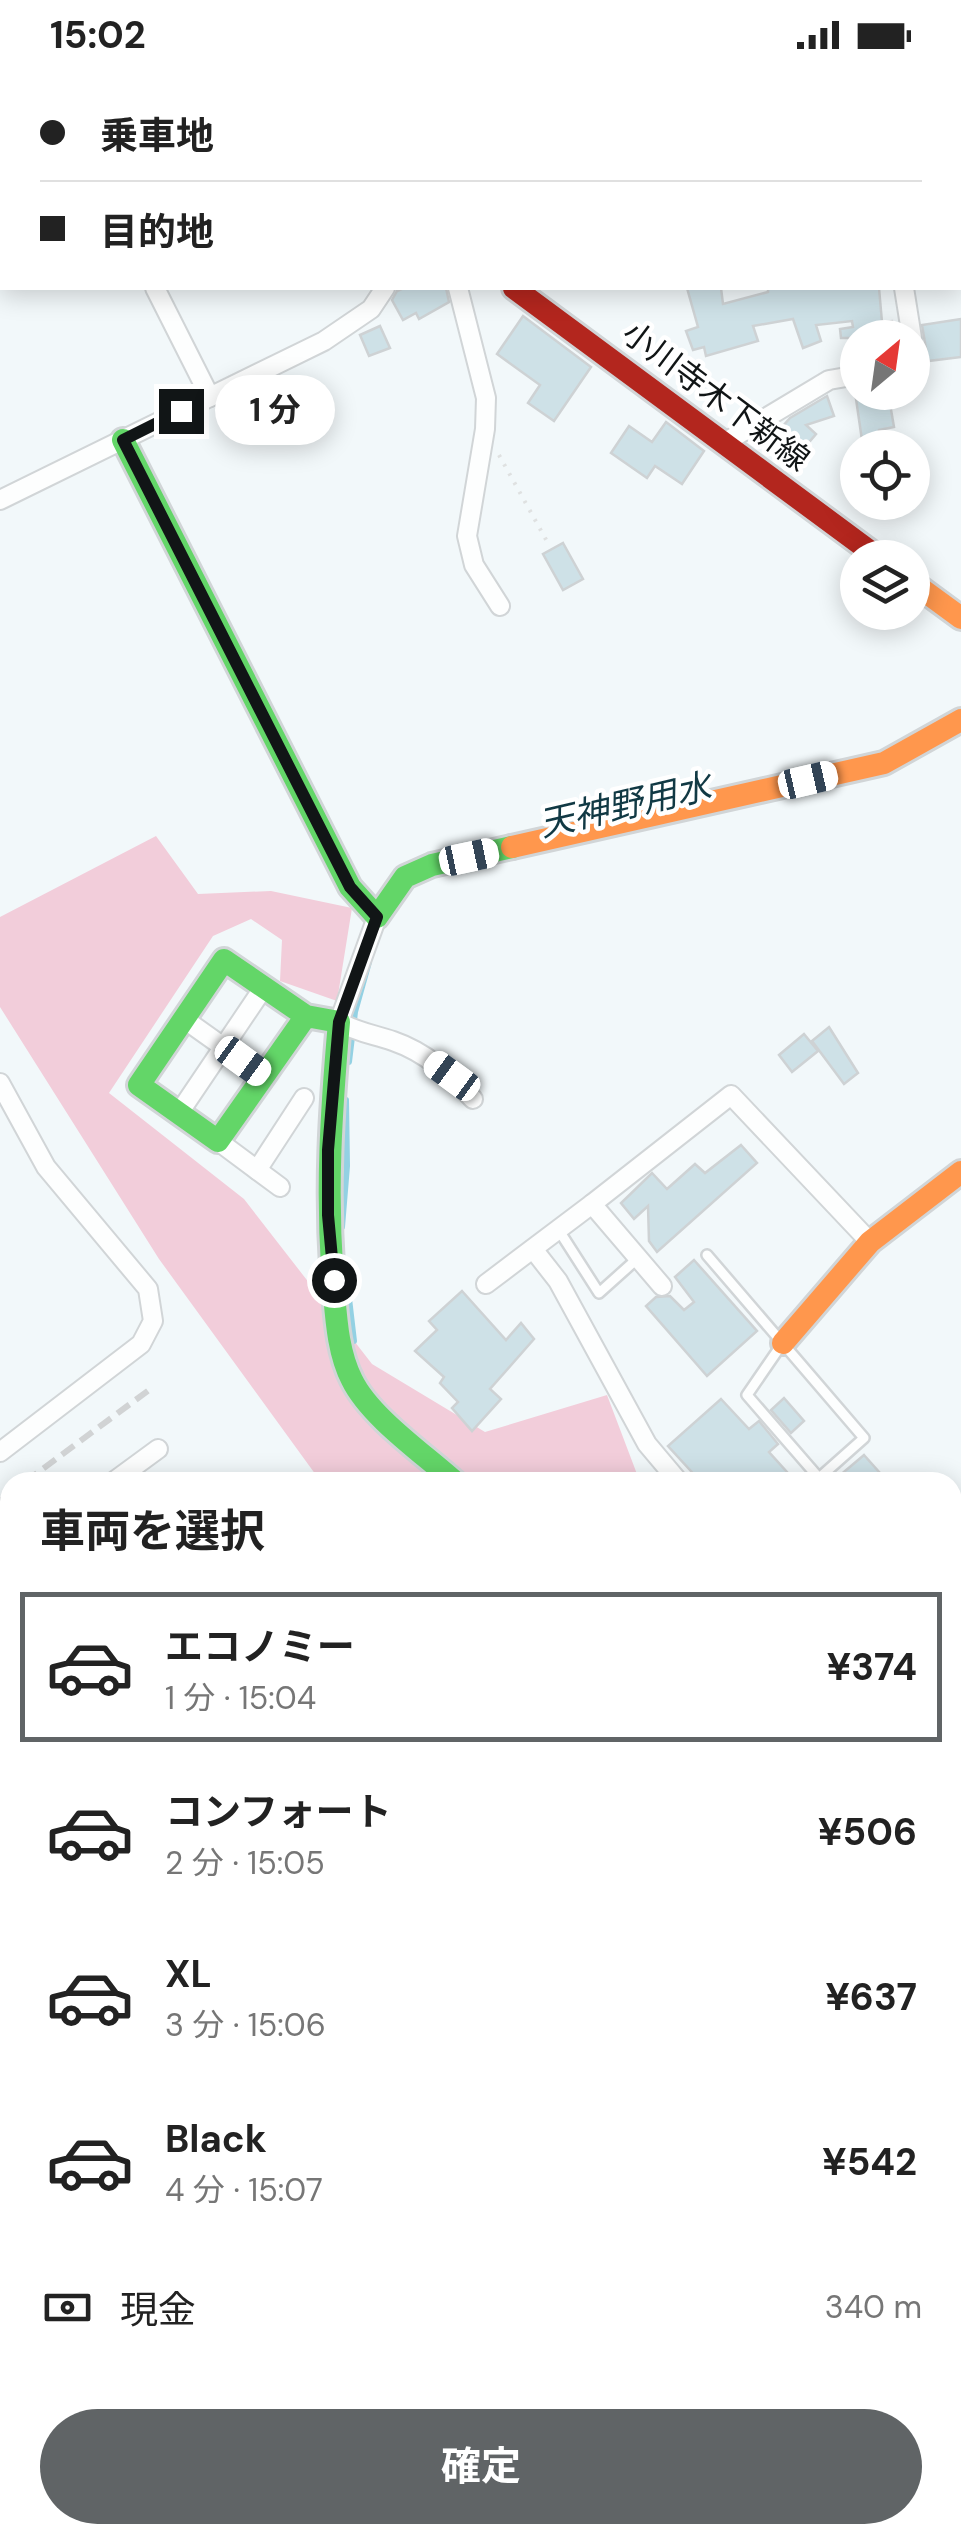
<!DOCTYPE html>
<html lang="ja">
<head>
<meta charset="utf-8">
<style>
	:root { --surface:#fff; --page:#f2f2f2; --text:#222; --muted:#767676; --line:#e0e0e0; --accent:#606466 }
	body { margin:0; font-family:"DM Sans","Noto Sans JP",sans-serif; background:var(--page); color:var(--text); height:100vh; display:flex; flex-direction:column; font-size:38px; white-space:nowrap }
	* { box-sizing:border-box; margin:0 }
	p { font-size:32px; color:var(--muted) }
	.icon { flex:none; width:55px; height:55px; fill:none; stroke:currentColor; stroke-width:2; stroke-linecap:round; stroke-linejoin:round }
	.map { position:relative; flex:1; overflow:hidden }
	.details { position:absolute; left:0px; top:1402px; width:962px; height:1072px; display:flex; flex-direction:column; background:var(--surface); border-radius:30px 30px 0 0; box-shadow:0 5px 25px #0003 }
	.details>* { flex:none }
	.top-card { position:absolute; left:0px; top:0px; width:962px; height:220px; box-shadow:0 5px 25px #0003; display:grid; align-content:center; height:220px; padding:0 40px; background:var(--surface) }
	.needle { width:65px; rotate:29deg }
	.buttons { position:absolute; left:840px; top:250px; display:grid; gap:20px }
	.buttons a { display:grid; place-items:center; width:90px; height:90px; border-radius:50%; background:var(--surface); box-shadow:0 5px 25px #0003; font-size:50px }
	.end { position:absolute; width:45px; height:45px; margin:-22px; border:12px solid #111516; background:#fff; box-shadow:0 0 0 5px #fff }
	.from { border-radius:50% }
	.bubble { position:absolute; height:70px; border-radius:35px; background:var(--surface); box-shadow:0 5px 25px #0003; font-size:32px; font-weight:700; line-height:70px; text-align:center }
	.car { position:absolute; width:30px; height:60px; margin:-30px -15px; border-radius:12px; box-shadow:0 0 8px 2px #0007; background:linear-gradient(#fff 24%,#345 0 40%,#fff 0 76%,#345 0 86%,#fff 0) }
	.top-card b { display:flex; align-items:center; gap:35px; height:95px; font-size:38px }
	.top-card b+b { border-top:2px solid var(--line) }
	.top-card i { width:25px; height:25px; background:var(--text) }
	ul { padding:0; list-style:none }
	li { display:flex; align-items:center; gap:30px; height:150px; margin:0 20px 15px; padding:0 20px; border:5px solid transparent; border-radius:0px }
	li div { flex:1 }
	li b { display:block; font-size:38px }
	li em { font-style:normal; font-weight:700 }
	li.selected { border-color:var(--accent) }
	li>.icon { width:90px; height:90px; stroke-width:1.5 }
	h2 { padding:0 40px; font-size:45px; line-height:120px }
	.pay { display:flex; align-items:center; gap:25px; height:110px; padding:0 40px; font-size:38px }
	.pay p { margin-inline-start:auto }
	.cta { display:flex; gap:20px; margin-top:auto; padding:20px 40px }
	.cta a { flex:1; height:115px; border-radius:60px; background:var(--accent); color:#fff; font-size:40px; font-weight:700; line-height:115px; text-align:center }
	.status { display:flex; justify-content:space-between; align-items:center; height:70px; padding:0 50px; background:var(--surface); direction:ltr }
	.status svg { height:28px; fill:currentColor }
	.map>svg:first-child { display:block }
	.forest { fill:#f2cdda }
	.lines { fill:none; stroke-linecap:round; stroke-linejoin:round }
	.stream { stroke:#93d1e3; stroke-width:6 }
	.building { fill:#cee1e7; stroke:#ced2d4; stroke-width:2.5 }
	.primary-tunnel { stroke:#d0d6d8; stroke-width:30; stroke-dasharray:30 15; stroke-linecap:butt }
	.lane-casing { stroke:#d1d5d7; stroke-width:14 }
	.street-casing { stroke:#d1d5d7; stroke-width:22 }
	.fast-casing { stroke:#d1d5d7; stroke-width:28 }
	.slow-casing { stroke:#d1d5d7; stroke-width:28 }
	.jam-casing { stroke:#d1d5d7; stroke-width:28 }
	.path { stroke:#dfe1e1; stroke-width:4; stroke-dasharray:2.5 8; stroke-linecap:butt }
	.lane { stroke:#fdfefe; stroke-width:9 }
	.street { stroke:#fdfefe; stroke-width:18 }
	.fast { stroke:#63d668; stroke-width:22 }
	.slow { stroke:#ff974d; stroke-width:22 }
	.jam { stroke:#b3261e; stroke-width:22 }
	.rail { stroke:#d1d3d4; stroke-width:6; stroke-dasharray:15 8; stroke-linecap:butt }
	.route { stroke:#111516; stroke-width:12 }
	.labels { text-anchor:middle; stroke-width:9; stroke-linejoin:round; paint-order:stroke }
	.street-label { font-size:32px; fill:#111516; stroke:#fff }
	.water-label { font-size:35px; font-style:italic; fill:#113944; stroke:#fff }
</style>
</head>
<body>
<div class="status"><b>15:02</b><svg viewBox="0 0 49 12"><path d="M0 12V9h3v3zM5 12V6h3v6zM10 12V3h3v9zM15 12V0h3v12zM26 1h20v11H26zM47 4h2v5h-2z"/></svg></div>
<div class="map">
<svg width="961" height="2473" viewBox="0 0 961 2473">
	<rect width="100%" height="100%" fill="#f2f8fa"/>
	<!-- forest -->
	<g class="forest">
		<polygon points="156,766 198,824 271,821 352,838 337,931 280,911 282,870 251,849 213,866 109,1023 244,1129 372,1294 485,1362 607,1325 640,1412 321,1412 159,1189 0,937 0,847"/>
		<polygon points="952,1897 961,1906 961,2198 952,2184"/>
	</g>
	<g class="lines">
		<!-- stream -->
		<g class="stream">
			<polyline points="349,992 355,942 369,892"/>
			<polyline points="342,1157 347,1096 346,1030"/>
			<polyline points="345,1194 354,1271"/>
			<polyline points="952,1943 961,1954"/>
		</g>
	</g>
	<!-- building -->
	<g class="building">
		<polygon points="404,218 446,218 449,232 419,249 416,243 403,250 392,230 397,221"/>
		<polygon points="687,218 721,218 723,234 768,222 768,218 879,218 882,252 892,251 894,268 841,268 840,259 853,257 852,251 816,255 821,271 803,278 793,249 753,256 758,271 706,286 704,277 693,280 686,261 698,257"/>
		<polygon points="523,246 591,297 554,351 528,333 540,315 497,284"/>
		<polygon points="961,249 961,287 928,291 922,255"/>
		<polygon points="380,256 390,278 369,286 360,265"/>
		<polygon points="855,322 888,322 894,357 879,360 880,375 863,377"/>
		<polygon points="827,326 834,346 806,355 816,364 799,384 775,365 790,348"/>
		<polygon points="666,352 704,381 682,414 655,396 647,408 611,383 629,356 652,372"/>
		<polygon points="563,473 583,509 563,520 543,484"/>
		<polygon points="829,957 858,1003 844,1014 812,971"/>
		<polygon points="804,964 818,981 792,1002 779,985"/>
		<polygon points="741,1075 757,1093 657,1182 649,1171 648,1136 634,1149 621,1133 652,1103 667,1119 695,1094 705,1103"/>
		<polygon points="694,1190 757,1261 707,1306 646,1236 656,1227 670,1226 684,1240 694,1232 675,1207"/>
		<polygon points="462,1221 506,1270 521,1253 534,1269 490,1319 501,1329 472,1361 452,1338 458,1332 440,1313 444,1307 415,1281 437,1260 429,1251"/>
		<polygon points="784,1328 804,1351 791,1363 771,1340"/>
		<polygon points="721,1329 749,1359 759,1351 778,1374 769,1382 796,1412 701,1412 668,1376"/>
		<polygon points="864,1385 888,1412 832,1412"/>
	</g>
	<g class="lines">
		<!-- primary-tunnel -->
		<polyline class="primary-tunnel" points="952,2127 961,2119"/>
		<!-- lane casing -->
		<g class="lane-casing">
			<g id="lane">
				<polyline points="558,1159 599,1223 638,1188"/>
				<polyline points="707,1185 864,1368 819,1408 747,1325 782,1274"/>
				<polyline points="952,1606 961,1616"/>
				<polyline points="952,1664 961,1674"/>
				<polyline points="952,1691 961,1683"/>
			</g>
		</g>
		<!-- street casing -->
		<g class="street-casing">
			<g id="street">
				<polyline points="46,0 47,2"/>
				<polyline points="848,0 849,2"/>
				<polyline points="960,146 961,146"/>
				<polyline points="155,218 210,327"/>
				<polyline points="458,218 486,328 485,359 467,466 474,495 500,536"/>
				<polyline points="904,218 912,268"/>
				<polyline points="912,272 916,296"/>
				<polyline points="724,373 829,310 858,305"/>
				<polyline points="0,430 324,271 371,239 385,218"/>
				<path d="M377,847L339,952C359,963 373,964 393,971C425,982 450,1004 473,1029"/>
				<polyline points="184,949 264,1006"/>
				<polyline points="0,1013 46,1097 148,1219 153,1251 141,1274 0,1382"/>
				<polyline points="179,1043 264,917"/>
				<polyline points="218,1071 280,1117"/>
				<polyline points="257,1100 304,1028"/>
				<polyline points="533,1179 558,1211 647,1374 679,1412"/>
				<polyline points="486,1214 592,1134"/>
				<polyline points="662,1216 592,1134 731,1025 870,1172"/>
				<polyline points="113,1412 158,1379"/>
				<polyline points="0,1497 10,1489"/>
				<polyline points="0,1678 10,1675"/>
				<polyline points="952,1963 961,1974"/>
				<polyline points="0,2140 10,2138"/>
				<polyline points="788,2465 795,2473"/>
				<polyline points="695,2473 705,2465"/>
			</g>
		</g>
		<!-- fast casing -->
		<g class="fast-casing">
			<g id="fast">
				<polyline points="386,0 387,2"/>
				<polyline points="123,370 350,817 377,847 405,807 432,795 512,777"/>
				<path d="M306,946L218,1071L139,1015L224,890L306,946L339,952C331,1043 326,1120 333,1212C336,1244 337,1281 352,1310C370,1347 424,1384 455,1412"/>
				<polyline points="0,1581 10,1612"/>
				<polyline points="256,2465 258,2473"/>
				<polyline points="392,2473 421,2465"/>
			</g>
		</g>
		<!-- slow casing -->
		<g class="slow-casing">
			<g id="slow">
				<polyline points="912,512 961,548"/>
				<polyline points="512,777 884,693 961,650"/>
				<polyline points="783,1273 870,1172 961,1102"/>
			</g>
		</g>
		<!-- jam casing -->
		<g class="jam-casing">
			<polyline id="jam" points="514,218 879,488"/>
		</g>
		<!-- path -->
		<g class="path">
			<polyline points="499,385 549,475"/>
			<polyline points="952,1779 957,1784"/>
		</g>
		<!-- lane -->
		<use href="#lane" class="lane"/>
		<!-- street -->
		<use href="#street" class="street"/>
		<!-- fast -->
		<use href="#fast" class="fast"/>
		<!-- slow -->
		<use href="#slow" class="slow"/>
		<!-- jam -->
		<use href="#jam" class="jam"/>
		<!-- rail -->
		<g class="rail">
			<polyline points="25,1412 153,1317"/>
			<polyline points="0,1431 10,1424"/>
		</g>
	</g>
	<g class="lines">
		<!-- route -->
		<polyline class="route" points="181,341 123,370 350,817 377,847 339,952 328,1080 328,1145 334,1210"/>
	</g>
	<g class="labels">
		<!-- street labels -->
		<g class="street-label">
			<text transform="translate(716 326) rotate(37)" y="11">小川寺木下新線</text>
		</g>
		<!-- water labels -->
		<g class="water-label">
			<text transform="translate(625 735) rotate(-13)" y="12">天神野用水</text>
		</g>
	</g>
</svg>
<div class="buttons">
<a><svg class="needle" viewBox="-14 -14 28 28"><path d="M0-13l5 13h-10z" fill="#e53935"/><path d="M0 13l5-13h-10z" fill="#767676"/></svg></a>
<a><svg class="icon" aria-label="locate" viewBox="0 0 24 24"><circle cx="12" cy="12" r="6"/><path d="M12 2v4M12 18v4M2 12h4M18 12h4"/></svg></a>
<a><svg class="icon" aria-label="layers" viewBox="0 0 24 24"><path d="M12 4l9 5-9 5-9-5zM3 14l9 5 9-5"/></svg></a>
</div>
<i class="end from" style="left:334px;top:1210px"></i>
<i class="end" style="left:181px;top:341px"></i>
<div class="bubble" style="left:215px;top:305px;width:120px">1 分</div>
<i class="car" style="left:808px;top:710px;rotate:77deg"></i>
<i class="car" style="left:469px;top:787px;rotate:78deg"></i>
<i class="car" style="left:243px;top:991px;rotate:126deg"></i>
<i class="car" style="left:452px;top:1006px;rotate:306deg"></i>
<div class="top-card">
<b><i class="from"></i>乗車地</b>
<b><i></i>目的地</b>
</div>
<section class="details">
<h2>車両を選択</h2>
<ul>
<li class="selected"><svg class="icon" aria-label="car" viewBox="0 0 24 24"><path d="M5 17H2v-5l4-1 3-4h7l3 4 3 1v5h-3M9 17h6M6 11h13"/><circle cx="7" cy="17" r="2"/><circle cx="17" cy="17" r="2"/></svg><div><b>エコノミー</b><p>1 分 · 15:04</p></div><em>¥374</em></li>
<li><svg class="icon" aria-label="car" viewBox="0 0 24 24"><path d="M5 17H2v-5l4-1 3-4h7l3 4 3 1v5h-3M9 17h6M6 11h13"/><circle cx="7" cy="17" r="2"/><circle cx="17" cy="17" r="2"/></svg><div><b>コンフォート</b><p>2 分 · 15:05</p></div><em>¥506</em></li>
<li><svg class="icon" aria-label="car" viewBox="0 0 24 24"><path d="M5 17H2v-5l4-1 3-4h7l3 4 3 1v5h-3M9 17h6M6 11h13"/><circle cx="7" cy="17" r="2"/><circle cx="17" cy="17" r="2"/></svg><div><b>XL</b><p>3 分 · 15:06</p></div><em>¥637</em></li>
<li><svg class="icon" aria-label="car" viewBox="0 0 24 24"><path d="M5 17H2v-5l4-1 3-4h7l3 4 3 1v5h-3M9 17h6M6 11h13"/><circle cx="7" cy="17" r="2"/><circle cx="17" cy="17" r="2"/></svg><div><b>Black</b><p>4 分 · 15:07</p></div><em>¥542</em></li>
</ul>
<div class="pay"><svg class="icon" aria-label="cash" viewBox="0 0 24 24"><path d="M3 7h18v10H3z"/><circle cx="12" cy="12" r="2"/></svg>現金<p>340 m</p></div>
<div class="cta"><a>確定</a></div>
</section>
</div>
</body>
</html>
